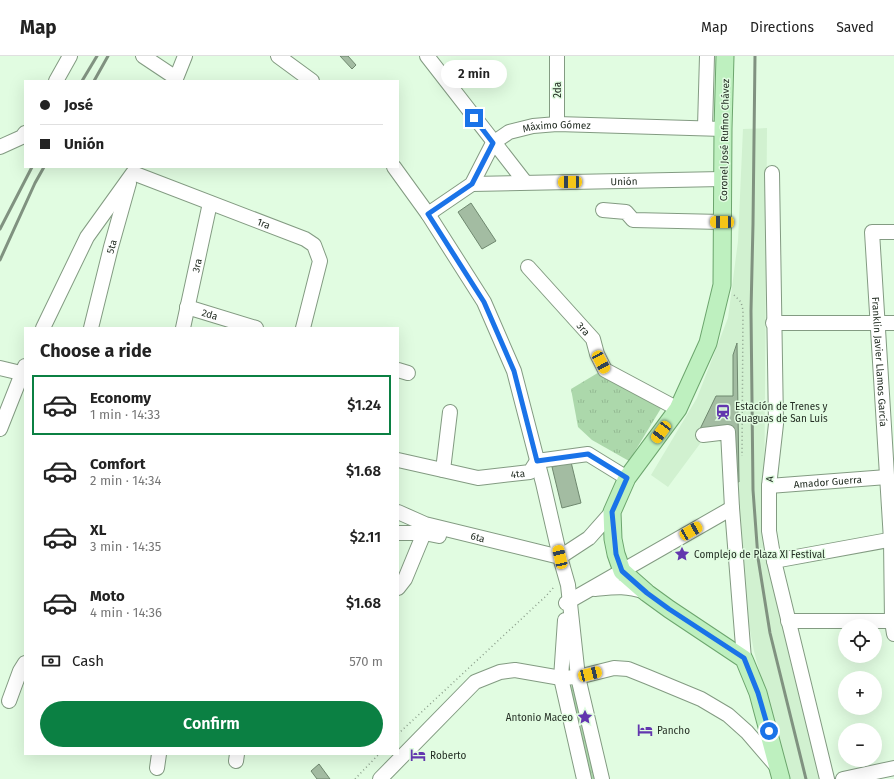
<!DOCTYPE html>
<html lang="en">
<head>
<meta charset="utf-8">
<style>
	:root { --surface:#fff; --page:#f6f6f6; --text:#222; --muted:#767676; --line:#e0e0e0; --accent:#0b8043 }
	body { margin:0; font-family:"Fira Sans",sans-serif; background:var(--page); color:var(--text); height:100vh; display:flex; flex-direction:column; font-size:15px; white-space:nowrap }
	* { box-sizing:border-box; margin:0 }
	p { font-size:13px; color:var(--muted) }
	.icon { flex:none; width:22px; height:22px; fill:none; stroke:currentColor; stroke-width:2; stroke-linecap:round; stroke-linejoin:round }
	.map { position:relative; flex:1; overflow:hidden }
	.side { position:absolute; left:24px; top:271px; width:375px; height:428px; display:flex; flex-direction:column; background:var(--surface); border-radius:0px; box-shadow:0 4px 16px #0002 }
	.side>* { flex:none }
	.banner { position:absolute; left:24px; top:24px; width:375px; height:88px; border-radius:0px; box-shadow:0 4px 16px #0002; display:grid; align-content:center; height:88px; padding:0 16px; background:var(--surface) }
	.controls { position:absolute; left:838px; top:563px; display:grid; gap:8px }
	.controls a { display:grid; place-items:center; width:44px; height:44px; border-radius:50%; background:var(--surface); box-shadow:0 4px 16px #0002; font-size:20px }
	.end { position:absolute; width:18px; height:18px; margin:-9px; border:5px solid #1a73e8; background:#fff; box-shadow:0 0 0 2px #fff }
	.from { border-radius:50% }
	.bubble { position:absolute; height:28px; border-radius:14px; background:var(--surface); box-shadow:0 4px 16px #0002; font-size:13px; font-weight:600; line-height:28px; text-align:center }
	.car { position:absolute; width:12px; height:24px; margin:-12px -6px; border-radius:5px; box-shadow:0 0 3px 1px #0007; background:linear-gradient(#f5c518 24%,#345 0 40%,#f5c518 0 76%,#345 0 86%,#f5c518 0) }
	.banner b { display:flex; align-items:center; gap:14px; height:38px; font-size:15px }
	.banner b+b { border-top:1px solid var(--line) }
	.banner i { width:10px; height:10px; background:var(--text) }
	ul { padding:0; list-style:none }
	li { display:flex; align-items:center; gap:12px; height:60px; margin:0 8px 6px; padding:0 8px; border:2px solid transparent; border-radius:0px }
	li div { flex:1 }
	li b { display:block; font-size:15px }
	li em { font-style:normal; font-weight:600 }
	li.current { border-color:var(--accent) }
	li>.icon { width:36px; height:36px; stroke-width:1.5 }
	h2 { padding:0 16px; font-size:18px; line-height:48px }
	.pay { display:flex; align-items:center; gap:10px; height:44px; padding:0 16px; font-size:15px }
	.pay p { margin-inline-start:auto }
	.cta { display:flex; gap:8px; margin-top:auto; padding:8px 16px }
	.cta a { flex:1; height:46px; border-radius:24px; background:var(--accent); color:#fff; font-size:16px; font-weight:600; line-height:46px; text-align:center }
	header { display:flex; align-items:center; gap:24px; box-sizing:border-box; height:56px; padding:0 20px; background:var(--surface); border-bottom:1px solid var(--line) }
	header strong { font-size:19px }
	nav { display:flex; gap:22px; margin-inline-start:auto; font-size:14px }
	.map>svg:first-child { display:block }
	.built { fill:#d1f1d0 }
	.grass { fill:url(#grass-tufts) }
	.building { fill:#a3bca2; stroke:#6f886f }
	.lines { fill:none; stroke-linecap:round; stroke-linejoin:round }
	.minor-casing { stroke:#839b82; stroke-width:16 }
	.major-casing { stroke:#6ca56d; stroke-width:19 }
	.path { stroke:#8b9e8b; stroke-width:1.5; stroke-dasharray:1 3; stroke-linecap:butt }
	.minor { stroke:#fff; stroke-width:14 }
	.major { stroke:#bef0bf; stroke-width:17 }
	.rail { stroke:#809280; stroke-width:3 }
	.route { stroke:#1a73e8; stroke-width:5 }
	.labels { text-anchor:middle; stroke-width:3; stroke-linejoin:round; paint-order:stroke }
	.street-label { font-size:10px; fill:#232d23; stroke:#e1fce1 }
	.poi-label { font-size:10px; fill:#232d23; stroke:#e1fce1; text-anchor:start }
</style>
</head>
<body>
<header>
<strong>Map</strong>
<nav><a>Map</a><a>Directions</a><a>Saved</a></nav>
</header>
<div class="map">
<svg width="894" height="723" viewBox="0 0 894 723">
	<defs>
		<pattern id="grass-tufts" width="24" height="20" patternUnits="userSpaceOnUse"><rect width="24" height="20" fill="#acd8ab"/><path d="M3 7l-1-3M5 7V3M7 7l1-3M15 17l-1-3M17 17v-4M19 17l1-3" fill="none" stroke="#94ba93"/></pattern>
	</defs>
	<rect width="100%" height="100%" fill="#e1fce1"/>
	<!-- built -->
	<polygon class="built" points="767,72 764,470 770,515 792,612 821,723 788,723 754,595 748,564 731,381 702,385 668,431 651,419 697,342 728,262 738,185 743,73"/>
	<!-- grass -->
	<g class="grass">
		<polygon points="601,315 663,349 629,405 592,384 578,371 571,333"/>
		<polygon points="572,630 576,631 597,723 587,723 569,631"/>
	</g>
	<!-- building -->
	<g class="building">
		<polygon points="340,0 348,0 356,9 352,13"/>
		<polygon points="471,147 496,185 482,193 458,156"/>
		<polygon points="737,287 739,426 734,426 733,371 700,373 716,340 733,340 733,299"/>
		<polygon points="571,406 581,447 562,452 552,411"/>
		<polygon points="319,708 330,723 317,723 311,715"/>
	</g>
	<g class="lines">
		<!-- minor casing -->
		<g class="minor-casing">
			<g id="minor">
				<polyline points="143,0 176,22"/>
				<polyline points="278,0 312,25"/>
				<polyline points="427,0 525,126"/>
				<polyline points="557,0 557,68"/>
				<polyline points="56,25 70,0"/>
				<polyline points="175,25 185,0"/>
				<polyline points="705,71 707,0"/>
				<polyline points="0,91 22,81 25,77"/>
				<polyline points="394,111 428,158 484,246 514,315 543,427 560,501 568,529 578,621 602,723"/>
				<polyline points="772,117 776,368 769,430 769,475 774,505 827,723"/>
				<path id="s1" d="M472,128L722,123"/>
				<polyline points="603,154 626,156 633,164 722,166"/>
				<path id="s2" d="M428,158L472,128L493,87L509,76L533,70L557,68L723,73"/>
				<path id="s3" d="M894,176H872L891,484L892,565L894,578"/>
				<path id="s4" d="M528,211L593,283L597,298L605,314L678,353"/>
				<path id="s5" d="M187,251L256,272"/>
				<polyline points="773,267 894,267"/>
				<path id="s6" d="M43,272L87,181L133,117L305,183L314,189L320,205L303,272"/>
				<path id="s7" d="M91,272L111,191L129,127"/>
				<path id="s8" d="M183,272L210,147"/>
				<polyline points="0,312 25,318"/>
				<polyline points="398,314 408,317"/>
				<polyline points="0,373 25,310"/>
				<polyline points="703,379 728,376 732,452 744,603"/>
				<path id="s9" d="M398,404L478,422L530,416L537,405L588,398L627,422"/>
				<polyline points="443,414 450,356"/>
				<path id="s10" d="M769,430L887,421"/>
				<path id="s11" d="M398,456L425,468L560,501L589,482L612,456"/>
				<polyline points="398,477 424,477 439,480"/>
				<polyline points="774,505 894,483"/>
				<polyline points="398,532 405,523 424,477 425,469"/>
				<path d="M595,533C614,531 626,529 645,536"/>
				<polyline points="566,547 732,452"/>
				<polyline points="565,564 561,622 584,723"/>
				<polyline points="788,565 894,565"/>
				<polyline points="9,645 20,615 25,607"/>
				<polyline points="236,705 237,698"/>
				<polyline points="157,712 159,698"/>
				<polyline points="380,723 475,626 500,616 515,614 561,622 578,621 614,612 628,613 648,621 701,643 728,659 747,676 778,712"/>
				<polyline points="843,723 894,712"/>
			</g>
		</g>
		<!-- major casing -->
		<g class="major-casing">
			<polyline id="major" points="725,0 723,73 722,229 708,287 678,353 627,422 612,456 613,483 616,498 622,515 647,537 669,553 744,603 758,637 781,723"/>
		</g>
		<!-- path -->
		<g class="path">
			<polyline points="734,239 741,246 743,254 742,400"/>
			<polyline points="398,678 546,540 555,530"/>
			<polyline points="355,723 379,698"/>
		</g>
		<!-- minor -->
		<use href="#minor" class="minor"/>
		<!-- major -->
		<use href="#major" class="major"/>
		<!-- rail -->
		<g class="rail">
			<polyline points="755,0 753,168 751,255 753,434 758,502 770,577 806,723"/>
			<polyline points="82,25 97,0"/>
			<polyline points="94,25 108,0"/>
			<polyline points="0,173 32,111"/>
			<polyline points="0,204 35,127 44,111"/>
		</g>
	</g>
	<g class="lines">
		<!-- route -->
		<polyline class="route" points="474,62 493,87 472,128 428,158 484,246 514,315 537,405 588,398 627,422 612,456 616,498 622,515 647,537 669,553 744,602 758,637 769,675"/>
	</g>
	<!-- icons -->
	<defs>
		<g id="station-bare" transform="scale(1.2)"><path d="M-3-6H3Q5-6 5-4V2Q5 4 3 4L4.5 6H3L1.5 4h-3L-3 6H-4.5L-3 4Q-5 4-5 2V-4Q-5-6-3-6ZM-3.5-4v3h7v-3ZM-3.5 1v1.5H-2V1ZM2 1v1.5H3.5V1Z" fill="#6236ae" stroke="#e1fce1" stroke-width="2.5" paint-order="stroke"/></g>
		<g id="sight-bare" transform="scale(1.2)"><path d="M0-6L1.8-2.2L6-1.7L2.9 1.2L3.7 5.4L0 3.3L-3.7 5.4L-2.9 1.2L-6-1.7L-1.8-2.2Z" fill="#6236ae" stroke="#e1fce1" stroke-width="2.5" paint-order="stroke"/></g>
		<g id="hotel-bare" transform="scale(1.2)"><path d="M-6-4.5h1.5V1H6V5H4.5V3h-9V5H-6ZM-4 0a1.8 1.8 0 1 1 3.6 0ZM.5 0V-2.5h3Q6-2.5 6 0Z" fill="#6236ae" stroke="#e1fce1" stroke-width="2.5" paint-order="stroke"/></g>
	</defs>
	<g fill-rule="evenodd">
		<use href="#station-bare" x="723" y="356"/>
		<use href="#sight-bare" x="682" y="498"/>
		<use href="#sight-bare" x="585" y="661"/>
		<use href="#hotel-bare" x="645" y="674"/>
		<use href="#hotel-bare" x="418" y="699"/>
	</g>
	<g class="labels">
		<!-- street labels -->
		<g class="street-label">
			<text transform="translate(557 34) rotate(-90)" y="4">2da</text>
			<text dy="4" stroke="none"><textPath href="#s2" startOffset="167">Máximo Gómez</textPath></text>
			<text transform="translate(724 84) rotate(-89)" y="4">Coronel José Rufino Chávez</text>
			<text dy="4" stroke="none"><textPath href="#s1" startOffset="152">Unión</textPath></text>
			<text dy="4" stroke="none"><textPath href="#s6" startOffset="320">1ra</textPath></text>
			<text dy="4" stroke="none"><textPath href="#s7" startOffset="84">5ta</textPath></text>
			<text dy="4" stroke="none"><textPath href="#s8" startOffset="64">3ra</textPath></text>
			<text dy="4" stroke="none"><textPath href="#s5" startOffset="24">2da</textPath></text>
			<text dy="4" stroke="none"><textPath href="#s4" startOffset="83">3ra</textPath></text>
			<text dy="4" stroke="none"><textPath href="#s3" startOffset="152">Franklin Javier Llamos García</textPath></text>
			<text dy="4" stroke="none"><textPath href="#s9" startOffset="122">4ta</textPath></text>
			<text transform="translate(769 423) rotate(-84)" y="4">A</text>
			<text dy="4" stroke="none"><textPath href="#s10" startOffset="59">Amador Guerra</textPath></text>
			<text dy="4" stroke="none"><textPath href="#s11" startOffset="84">6ta</textPath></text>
		</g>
		<!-- poi labels -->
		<g class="poi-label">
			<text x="735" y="354">Estación de Trenes y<tspan x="735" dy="12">Guaguas de San Luis</tspan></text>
			<text x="694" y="502">Complejo de Plaza XI Festival</text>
			<text x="573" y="665" text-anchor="end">Antonio Maceo</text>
			<text x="657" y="678">Pancho</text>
			<text x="430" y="703">Roberto</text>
		</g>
	</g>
</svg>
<div class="controls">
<a><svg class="icon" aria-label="locate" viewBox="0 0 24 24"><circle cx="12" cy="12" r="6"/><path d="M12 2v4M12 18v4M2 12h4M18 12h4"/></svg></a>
<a>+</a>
<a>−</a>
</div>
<i class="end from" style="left:769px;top:675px"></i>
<i class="end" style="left:474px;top:62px"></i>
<div class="bubble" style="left:441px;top:4px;width:66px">2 min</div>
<i class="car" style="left:570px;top:126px;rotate:269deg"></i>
<i class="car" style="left:722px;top:166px;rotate:271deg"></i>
<i class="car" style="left:601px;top:306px;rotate:152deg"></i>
<i class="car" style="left:661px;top:376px;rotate:217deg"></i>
<i class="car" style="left:691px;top:475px;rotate:60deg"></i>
<i class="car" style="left:560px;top:501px;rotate:347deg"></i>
<i class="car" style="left:590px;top:618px;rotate:76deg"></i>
<div class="banner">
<b><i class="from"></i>José</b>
<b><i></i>Unión</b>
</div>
<section class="side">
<h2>Choose a ride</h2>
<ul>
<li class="current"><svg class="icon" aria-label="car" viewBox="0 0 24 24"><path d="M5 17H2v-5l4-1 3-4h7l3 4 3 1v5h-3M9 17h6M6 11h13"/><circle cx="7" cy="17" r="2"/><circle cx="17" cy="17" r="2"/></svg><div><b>Economy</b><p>1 min · 14:33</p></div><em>$1.24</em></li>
<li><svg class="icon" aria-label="car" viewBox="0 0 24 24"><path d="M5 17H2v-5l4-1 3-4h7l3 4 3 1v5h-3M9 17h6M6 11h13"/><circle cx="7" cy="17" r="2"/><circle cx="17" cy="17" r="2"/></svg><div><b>Comfort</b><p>2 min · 14:34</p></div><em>$1.68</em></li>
<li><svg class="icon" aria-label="car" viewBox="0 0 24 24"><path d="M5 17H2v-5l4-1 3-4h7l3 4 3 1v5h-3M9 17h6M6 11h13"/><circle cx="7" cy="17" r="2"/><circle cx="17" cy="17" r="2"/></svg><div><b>XL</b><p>3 min · 14:35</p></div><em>$2.11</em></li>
<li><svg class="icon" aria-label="car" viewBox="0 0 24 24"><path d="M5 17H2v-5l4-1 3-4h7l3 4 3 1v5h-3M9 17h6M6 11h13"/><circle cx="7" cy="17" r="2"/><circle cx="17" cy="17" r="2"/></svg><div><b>Moto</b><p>4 min · 14:36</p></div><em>$1.68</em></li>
</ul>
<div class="pay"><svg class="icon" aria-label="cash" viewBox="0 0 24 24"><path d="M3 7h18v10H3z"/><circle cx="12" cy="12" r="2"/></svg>Cash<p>570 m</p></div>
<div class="cta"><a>Confirm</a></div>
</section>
</div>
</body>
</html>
